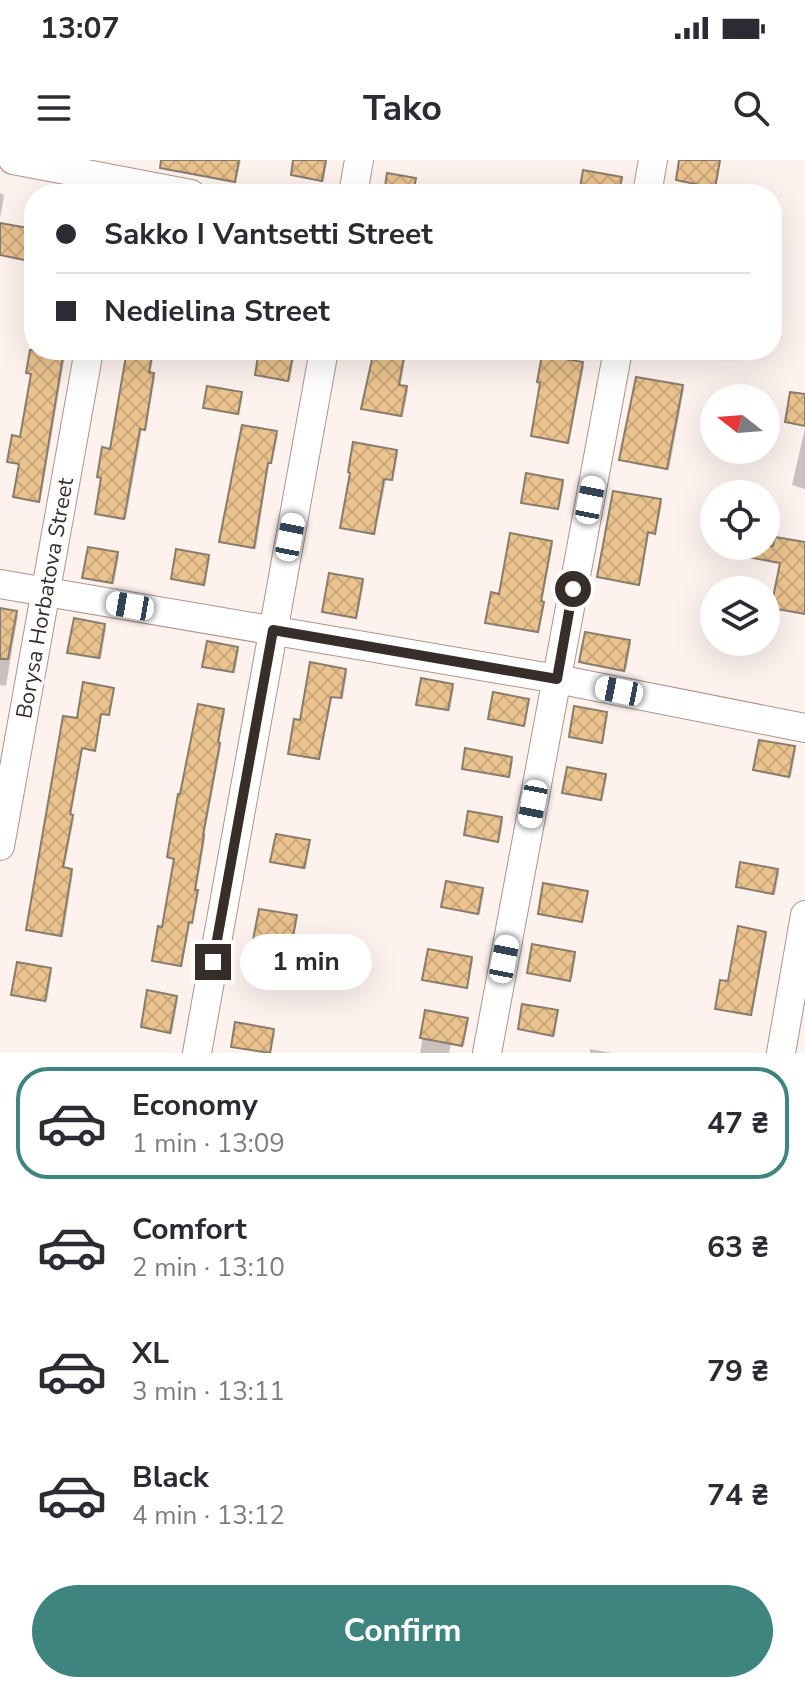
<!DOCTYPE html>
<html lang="en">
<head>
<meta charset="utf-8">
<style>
	:root { --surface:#fff; --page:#f7f7f7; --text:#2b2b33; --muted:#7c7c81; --line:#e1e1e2; --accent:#3e8580 }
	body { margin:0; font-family:"Nunito Sans",sans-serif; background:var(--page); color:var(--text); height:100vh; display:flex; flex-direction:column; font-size:30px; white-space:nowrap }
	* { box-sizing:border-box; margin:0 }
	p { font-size:26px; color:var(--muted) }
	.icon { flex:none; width:44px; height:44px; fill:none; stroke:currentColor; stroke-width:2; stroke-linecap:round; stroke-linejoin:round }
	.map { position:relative; height:893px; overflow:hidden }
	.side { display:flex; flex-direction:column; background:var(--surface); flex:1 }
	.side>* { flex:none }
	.hud { position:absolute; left:24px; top:24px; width:758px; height:176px; border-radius:32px; box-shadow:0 8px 32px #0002; display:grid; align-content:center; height:176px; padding:0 32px; background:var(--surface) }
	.needle { width:52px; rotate:287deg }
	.controls { position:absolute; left:700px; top:224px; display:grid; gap:16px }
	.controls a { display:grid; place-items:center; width:80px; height:80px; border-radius:50%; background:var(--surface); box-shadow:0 8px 32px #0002; font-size:40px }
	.end { position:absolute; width:36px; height:36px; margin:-18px; border:10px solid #372d29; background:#fff; box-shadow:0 0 0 4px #fff }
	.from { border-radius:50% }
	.bubble { position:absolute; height:56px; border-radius:28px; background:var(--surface); box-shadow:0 8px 32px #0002; font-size:26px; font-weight:700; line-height:56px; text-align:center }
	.car { position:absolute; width:24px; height:48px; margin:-24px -12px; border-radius:10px; box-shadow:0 0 6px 2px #0007; background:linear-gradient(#fff 24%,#345 0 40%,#fff 0 76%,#345 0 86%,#fff 0) }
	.hud b { display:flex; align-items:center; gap:28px; height:76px; font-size:30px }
	.hud b+b { border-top:2px solid var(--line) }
	.hud i { width:20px; height:20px; background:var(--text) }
	ul { padding:14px 0 0; list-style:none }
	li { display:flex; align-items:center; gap:24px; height:112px; margin:0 16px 12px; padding:0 16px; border:4px solid transparent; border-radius:32px }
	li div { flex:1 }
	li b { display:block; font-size:30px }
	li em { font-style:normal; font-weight:700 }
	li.on { border-color:var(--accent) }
	li>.icon { width:72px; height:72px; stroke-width:1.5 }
	.primary-button { display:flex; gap:16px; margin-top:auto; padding:16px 32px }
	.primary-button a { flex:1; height:92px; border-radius:48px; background:var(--accent); color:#fff; font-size:32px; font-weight:700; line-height:92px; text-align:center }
	.status { display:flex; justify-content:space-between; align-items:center; height:56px; padding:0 40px; background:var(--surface); direction:ltr }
	.status svg { height:22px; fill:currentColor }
	header { display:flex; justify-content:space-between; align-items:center; height:104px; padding:0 32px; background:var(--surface); font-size:36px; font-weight:700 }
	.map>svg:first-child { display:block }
	.shadow { fill:#0003 }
	.building { fill:url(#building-cross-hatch); stroke:#8a7c6a; stroke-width:2 }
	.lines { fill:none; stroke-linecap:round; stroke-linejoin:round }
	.minor-casing { stroke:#ac958a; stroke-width:30 }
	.minor { stroke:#fff; stroke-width:28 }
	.route { stroke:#372d29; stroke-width:10 }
	.labels { text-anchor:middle; stroke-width:6; stroke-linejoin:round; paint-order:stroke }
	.street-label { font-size:22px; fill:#372d29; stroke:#fff }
</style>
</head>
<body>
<div class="status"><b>13:07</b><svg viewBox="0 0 49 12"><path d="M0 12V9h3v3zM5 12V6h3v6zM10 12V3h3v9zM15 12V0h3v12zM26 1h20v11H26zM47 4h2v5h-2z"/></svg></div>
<header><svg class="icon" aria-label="menu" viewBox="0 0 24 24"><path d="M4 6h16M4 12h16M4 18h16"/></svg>Tako<svg class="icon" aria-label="search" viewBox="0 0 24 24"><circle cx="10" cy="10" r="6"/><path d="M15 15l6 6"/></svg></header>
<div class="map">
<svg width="805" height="893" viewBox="0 0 805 893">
	<defs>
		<pattern id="building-cross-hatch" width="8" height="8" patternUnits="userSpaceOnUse" patternTransform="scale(2)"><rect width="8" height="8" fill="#ebc38e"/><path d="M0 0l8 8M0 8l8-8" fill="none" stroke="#caa87a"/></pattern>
	</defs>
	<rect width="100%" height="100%" fill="#fdf2ee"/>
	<!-- shadow -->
	<g class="shadow">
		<polygon points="164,0 241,0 236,22 165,10 163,8"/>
		<polygon points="295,0 327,0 324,21 295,16 293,14"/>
		<polygon points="681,0 721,0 716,28 680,22 678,20"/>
		<polygon points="0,33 4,35 0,59"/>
		<polygon points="33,184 34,190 66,190 40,343 15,337 21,305 9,301 21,279 33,215 28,212"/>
		<polygon points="129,190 155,190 150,214 155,217 146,270 142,269 126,359 99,355 101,318 99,317 111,291"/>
		<polygon points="265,190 295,190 290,221 257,214"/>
		<polygon points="376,190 407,190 400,227 408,230 403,257 363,248"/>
		<polygon points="582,204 584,206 569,283 535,277 533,275 542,223"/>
		<polygon points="682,227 684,229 669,310 623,301 621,300"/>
		<polygon points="241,234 243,236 239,255 205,247"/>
		<polygon points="805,268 805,329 792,325"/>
		<polygon points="276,273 278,275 272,304 269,303 256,389 223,383 222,381"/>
		<polygon points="396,292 398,294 393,321 386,320 375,375 344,369 342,368"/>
		<polygon points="562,322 564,324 559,350 523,342"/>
		<polygon points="660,341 662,343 656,374 649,373 640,425 601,418 599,417"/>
		<polygon points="766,377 805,384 805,455 774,447 782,404 720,391 721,386 766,386"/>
		<polygon points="551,383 553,384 542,443 544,445 539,473 489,464 501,436"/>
		<polygon points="117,394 119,396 114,424 84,417"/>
		<polygon points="208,396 210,398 205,425 173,418"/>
		<polygon points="362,421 364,423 357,459 324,451"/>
		<polygon points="0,450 18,455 6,526 0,525"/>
		<polygon points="104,466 106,468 101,499 69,492"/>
		<polygon points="629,481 631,483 626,511 582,502"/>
		<polygon points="237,489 239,490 235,513 206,508"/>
		<polygon points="346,511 347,513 343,539 332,537 320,600 292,595 290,593 301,562"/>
		<polygon points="452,526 454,528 450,551 418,544"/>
		<polygon points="113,530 114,531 110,556 102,554 96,591 83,589 71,656 74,658 64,710 73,713 63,777 30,771 28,769 78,561"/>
		<polygon points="528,541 529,542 525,566 490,558"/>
		<polygon points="223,550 225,552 219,584 221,586 204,677 205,679 196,731 198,734 193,763 190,763 182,807 156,802 154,800 163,769 176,699 169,697"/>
		<polygon points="606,554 608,555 603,584 571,577"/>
		<polygon points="794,588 796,590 791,617 756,610"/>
		<polygon points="511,599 513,600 510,618 464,608"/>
		<polygon points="605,616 607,617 602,641 564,633"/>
		<polygon points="501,659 503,661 499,682 466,674"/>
		<polygon points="309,682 310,683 306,709 273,702"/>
		<polygon points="777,711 779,713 775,735 738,727"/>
		<polygon points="482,729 484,731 480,754 443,747"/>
		<polygon points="587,733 588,735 583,763 540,753"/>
		<polygon points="296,757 297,759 292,787 255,779"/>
		<polygon points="765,774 767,775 752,856 719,850 717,848 729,824"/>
		<polygon points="574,794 576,796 572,819 529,812"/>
		<polygon points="471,799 473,800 468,828 425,819"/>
		<polygon points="50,810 52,811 47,842 13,834"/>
		<polygon points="176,837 178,839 172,874 143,867"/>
		<polygon points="427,852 467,860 468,861 464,886 451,884 449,893 420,893"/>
		<polygon points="557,852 558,854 555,876 520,869"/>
		<polygon points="273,871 275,873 271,893 235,888 233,886"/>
		<polygon points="590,889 612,893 590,893"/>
	</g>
	<!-- building -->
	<g class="building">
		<polygon points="161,0 239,0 235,22 160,8"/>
		<polygon points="293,0 326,0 322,21 291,15"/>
		<polygon points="679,0 720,0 715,28 676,20"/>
		<polygon points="583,10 622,17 619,34 579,34"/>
		<polygon points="387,13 416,18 413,34 384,34"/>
		<polygon points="0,63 34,69 34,102 0,95"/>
		<polygon points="30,190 64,190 39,342 13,337 19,304 7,302 12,275 20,277 31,214 26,213"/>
		<polygon points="127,190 153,190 149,212 154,213 145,270 140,269 124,359 95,354 101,318 97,317 102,287 110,289"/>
		<polygon points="259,190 293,195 288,221 255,215"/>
		<polygon points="374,190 405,190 399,225 407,226 401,256 361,249"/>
		<polygon points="542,195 583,202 568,283 531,276 540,223 537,222"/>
		<polygon points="636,217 683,225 667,309 619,300"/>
		<polygon points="207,226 242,232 238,254 203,248"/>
		<polygon points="790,232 805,234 805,266 785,262"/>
		<polygon points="242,265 277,271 271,303 268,303 254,388 219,382"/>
		<polygon points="353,282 397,290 392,320 384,319 374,374 340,368 350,313 348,312"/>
		<polygon points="526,313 563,320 558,349 521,343"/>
		<polygon points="613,331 661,339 655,374 648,372 639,425 597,417"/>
		<polygon points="510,373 552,381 541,441 544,442 538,472 485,463 491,432 499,434"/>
		<polygon points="775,377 805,382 805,454 771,448 780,403 732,394 732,386 773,386"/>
		<polygon points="88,387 118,392 112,423 82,418"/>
		<polygon points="176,389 209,395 204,425 171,419"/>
		<polygon points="329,413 363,419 356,458 322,452"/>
		<polygon points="0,448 17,451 8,499 0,499"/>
		<polygon points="74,458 105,464 99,498 67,493"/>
		<polygon points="585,472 630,480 624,511 579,502"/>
		<polygon points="207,481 238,487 233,512 202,507"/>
		<polygon points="310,502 346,509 341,538 331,537 319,599 288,594 294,559 300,560"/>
		<polygon points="421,518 453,524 448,550 416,545"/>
		<polygon points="83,522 114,528 109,555 101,554 95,591 82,588 70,654 73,655 63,707 72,709 61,776 26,770 63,556 77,558"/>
		<polygon points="493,532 529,539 524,566 488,559"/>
		<polygon points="198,544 224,549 218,582 220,583 203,675 204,675 195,730 198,730 192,763 189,762 181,806 152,801 158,766 162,767 174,699 167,697 178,634 180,634"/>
		<polygon points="574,546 607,552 602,583 569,577"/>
		<polygon points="759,580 795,586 789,617 753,610"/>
		<polygon points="465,588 512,597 509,617 462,609"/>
		<polygon points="567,607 606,614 601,640 562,633"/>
		<polygon points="468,651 502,657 498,682 464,675"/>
		<polygon points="276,674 310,680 304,708 270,702"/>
		<polygon points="740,702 778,709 773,734 736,727"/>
		<polygon points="446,721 483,728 478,754 441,747"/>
		<polygon points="543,723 588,731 582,762 538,754"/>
		<polygon points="259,749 297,755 291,787 253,780"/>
		<polygon points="738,766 766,772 751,855 715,849 720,820 728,821"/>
		<polygon points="532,784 575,792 570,821 527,813"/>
		<polygon points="428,789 472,797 467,828 422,820"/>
		<polygon points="17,802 51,808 45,841 11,835"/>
		<polygon points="147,830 177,836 170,873 141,867"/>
		<polygon points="522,844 558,850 553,876 518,869"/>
		<polygon points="425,850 468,858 462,886 420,878"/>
		<polygon points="235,862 274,869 270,893 231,887"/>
	</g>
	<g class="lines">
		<!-- minor casing -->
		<g class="minor-casing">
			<g id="minor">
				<polyline points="13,0 191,34"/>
				<polyline points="353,34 359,0"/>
				<polyline points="647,34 653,0"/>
				<polyline points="0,424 557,519 805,568"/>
				<polyline points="0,686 89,190"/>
				<polyline points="197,893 324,190"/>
				<polyline points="487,893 618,190"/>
				<polyline points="781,893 805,755"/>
			</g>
		</g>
		<!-- minor -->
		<use href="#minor" class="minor"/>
	</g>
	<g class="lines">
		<!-- route -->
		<polyline class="route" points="213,802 273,470 557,519 573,429"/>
	</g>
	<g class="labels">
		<!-- street labels -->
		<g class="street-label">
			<text transform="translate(44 438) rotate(-80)" y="8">Borysa Horbatova Street</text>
		</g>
	</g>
</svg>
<div class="controls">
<a><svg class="needle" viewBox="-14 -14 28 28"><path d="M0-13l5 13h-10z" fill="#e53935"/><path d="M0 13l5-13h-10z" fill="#7c7c81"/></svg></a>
<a><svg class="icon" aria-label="locate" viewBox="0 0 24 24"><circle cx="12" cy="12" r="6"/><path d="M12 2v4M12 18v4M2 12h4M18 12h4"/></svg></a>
<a><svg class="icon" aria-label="layers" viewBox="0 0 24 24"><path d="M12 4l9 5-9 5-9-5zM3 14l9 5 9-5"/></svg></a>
</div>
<i class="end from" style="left:573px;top:429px"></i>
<i class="end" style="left:213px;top:802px"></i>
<div class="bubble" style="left:240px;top:774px;width:132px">1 min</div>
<i class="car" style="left:590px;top:340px;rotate:11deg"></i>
<i class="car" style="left:290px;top:377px;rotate:11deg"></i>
<i class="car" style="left:130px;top:446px;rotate:280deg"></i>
<i class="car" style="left:619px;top:531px;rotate:281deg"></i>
<i class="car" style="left:533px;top:644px;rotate:191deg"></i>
<i class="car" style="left:504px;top:799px;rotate:11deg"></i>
<div class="hud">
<b><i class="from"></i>Sakko I Vantsetti Street</b>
<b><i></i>Nedielina Street</b>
</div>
</div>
<section class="side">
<ul>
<li class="on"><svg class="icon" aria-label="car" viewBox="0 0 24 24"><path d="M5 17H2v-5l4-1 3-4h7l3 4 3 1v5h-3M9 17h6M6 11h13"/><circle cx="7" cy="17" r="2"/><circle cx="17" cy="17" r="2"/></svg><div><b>Economy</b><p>1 min · 13:09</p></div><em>47 ₴</em></li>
<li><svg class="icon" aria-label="car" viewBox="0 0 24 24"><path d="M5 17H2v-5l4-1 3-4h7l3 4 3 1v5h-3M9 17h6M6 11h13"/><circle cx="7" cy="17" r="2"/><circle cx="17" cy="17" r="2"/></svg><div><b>Comfort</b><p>2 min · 13:10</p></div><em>63 ₴</em></li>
<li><svg class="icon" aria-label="car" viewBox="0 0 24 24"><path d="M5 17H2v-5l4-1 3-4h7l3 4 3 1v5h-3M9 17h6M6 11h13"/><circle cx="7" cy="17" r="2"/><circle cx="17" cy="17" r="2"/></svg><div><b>XL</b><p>3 min · 13:11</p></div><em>79 ₴</em></li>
<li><svg class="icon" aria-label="car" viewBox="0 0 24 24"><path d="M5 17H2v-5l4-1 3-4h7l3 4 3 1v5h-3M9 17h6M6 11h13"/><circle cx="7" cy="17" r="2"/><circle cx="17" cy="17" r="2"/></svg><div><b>Black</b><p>4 min · 13:12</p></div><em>74 ₴</em></li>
</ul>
<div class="primary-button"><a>Confirm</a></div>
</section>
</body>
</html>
